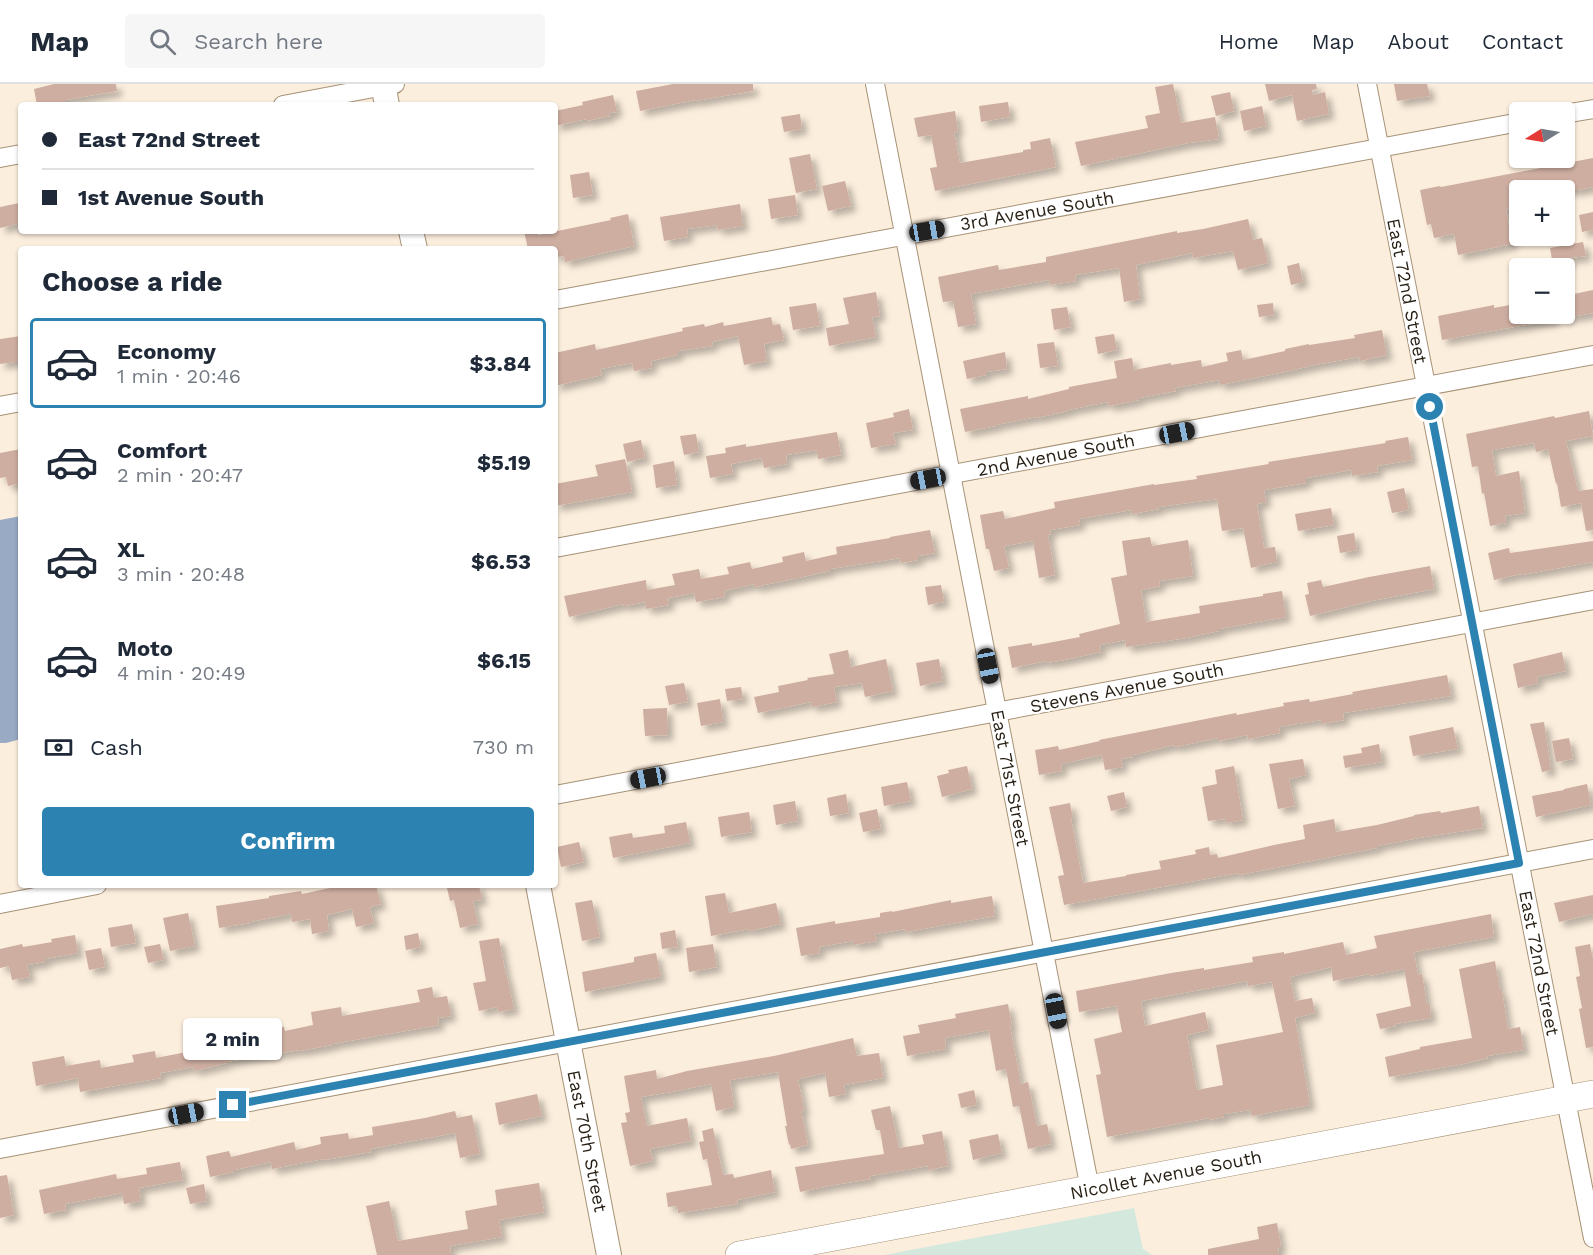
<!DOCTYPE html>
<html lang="en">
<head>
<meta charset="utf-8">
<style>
	:root { --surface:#fff; --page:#f6f6f7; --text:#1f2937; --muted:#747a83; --line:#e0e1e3; --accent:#2c83b2 }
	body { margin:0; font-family:"Work Sans",sans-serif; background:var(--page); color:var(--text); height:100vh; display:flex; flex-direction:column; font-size:22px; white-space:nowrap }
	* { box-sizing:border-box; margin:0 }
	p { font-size:20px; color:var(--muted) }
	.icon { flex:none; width:33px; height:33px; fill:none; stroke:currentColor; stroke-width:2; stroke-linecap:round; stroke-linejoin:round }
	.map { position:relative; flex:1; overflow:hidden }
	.drawer { position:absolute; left:18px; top:162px; width:540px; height:642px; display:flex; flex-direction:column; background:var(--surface); border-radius:6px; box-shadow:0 2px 4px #0004 }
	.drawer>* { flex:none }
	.top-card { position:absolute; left:18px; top:18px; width:540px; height:132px; border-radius:6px; box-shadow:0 2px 4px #0004; display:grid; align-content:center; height:132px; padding:0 24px; background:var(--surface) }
	.needle { width:39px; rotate:259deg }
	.controls { position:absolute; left:1509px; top:18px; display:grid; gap:12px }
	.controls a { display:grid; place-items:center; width:66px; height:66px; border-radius:6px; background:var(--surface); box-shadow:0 2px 4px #0004; font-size:30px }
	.end { position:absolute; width:27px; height:27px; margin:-14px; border:8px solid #2c83b2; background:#fff; box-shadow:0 0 0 3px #fff }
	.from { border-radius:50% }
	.bubble { position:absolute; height:42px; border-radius:6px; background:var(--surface); box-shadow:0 2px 4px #0004; font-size:20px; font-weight:700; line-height:42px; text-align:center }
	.car { position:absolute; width:18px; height:36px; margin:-18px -9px; border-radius:8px; box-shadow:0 0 4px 2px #0007; background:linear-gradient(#222 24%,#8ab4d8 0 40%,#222 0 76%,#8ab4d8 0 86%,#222 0) }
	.top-card b { display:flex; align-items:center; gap:21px; height:57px; font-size:22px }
	.top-card b+b { border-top:2px solid var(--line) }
	.top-card i { width:15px; height:15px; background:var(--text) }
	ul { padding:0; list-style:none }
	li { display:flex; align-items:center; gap:18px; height:90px; margin:0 12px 9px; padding:0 12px; border:3px solid transparent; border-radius:6px }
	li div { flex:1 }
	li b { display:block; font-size:22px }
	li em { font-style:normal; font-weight:700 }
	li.selected { border-color:var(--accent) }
	li>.icon { width:54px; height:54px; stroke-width:1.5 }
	h2 { padding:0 24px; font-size:27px; line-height:72px }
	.pay { display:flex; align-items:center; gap:15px; height:66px; padding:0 24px; font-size:22px }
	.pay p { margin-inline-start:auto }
	.button { display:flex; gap:12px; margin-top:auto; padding:12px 24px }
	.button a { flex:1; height:69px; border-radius:6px; background:var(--accent); color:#fff; font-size:24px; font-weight:700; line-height:69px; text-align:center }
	header { display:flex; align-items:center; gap:36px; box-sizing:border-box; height:84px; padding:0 30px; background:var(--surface); border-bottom:2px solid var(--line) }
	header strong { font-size:28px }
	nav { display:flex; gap:33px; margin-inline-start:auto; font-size:21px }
	.search { width:420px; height:54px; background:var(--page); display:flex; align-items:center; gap:15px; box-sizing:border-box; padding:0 21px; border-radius:6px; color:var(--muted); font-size:22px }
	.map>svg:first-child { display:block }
	.green { fill:#d4e8de }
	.water { fill:#99aac4 }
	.building { fill:#ceaea0; fill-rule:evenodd; filter:url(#shadow) }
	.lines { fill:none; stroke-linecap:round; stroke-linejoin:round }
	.minor-casing { stroke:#a79277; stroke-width:20 }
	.tertiary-casing { stroke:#a79277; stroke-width:26 }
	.secondary-casing { stroke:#a79277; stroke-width:28 }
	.minor { stroke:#fff; stroke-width:18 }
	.tertiary { stroke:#fff; stroke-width:24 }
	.secondary { stroke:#fff; stroke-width:27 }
	.route { stroke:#2c83b2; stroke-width:8 }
	.labels { text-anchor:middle; stroke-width:4.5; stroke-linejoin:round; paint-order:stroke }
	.street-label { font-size:18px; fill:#261e13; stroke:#fff }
</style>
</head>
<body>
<header>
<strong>Map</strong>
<div class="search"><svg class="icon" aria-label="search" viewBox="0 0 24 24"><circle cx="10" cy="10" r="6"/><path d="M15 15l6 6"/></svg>Search here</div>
<nav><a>Home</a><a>Map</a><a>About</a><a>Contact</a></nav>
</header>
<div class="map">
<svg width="1593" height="1171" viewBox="0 0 1593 1171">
	<defs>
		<filter id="shadow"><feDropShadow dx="5.5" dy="5.5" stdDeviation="3" flood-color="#0004"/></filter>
	</defs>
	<rect width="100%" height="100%" fill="#fceedd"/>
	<!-- green -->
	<polygon class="green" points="1134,1124 1143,1165 1152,1171 884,1171"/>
	<!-- water -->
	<polygon class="water" points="21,432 21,655 6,659 0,659 0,436"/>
	<!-- building -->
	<g class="building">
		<polygon points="54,0 116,0 117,7 65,16 65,18 50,21 37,21 34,5"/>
		<polygon points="673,0 753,0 753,7 695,17 695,16 640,27 636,7"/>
		<polygon points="1173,0 1181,39 1215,33 1219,55 1188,59 1081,82 1075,58 1148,44 1145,32 1160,29 1155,3"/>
		<polygon points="1265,0 1316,0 1317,5 1312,6 1313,11 1325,8 1329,30 1297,37 1292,11 1269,17"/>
		<polygon points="1394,0 1427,0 1430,12 1397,17"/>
		<polygon points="1230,8 1234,27 1216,32 1211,12"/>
		<polygon points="613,11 617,28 609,29 610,32 586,37 586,35 555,42 555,27 583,21 582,18"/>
		<polygon points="1008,18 1010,33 981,38 979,22"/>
		<polygon points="1262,22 1266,42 1244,47 1240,27"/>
		<polygon points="955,27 958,47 954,48 960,79 1023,68 1023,66 1031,65 1030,58 1050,54 1056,83 935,107 930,84 937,83 931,51 918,53 914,34"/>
		<polygon points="800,30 802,45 784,48 781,33"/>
		<polygon points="810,70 817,105 796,109 789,74"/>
		<polygon points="1593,74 1593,103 1577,106 1515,106 1518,122 1506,125 1512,160 1458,171 1454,150 1434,154 1431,140 1427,141 1420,106 1440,102 1441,103"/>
		<polygon points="589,88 593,111 573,114 570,91"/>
		<polygon points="845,97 851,122 828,127 822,102"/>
		<polygon points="795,111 798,131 771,135 768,115"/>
		<polygon points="19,119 21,139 0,144 0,123"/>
		<polygon points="740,120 743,142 718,146 717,141 687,145 688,153 664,157 660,133"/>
		<polygon points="1593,128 1593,146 1582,148 1579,131"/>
		<polygon points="628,130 634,162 565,178 564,172 555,173 555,165 528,165 524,147 538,147 538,151 611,136 610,134"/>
		<polygon points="1248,135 1253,156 1262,154 1268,179 1238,186 1233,167 1193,174 1192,169 1136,181 1140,215 1124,218 1119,184 1075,191 1076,197 1050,201 1049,196 971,210 976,240 958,243 953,217 943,218 938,193 998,181 999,186 1046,178 1046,173 1177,147 1177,149 1203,145"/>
		<polygon points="1583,158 1586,172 1569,174 1569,178 1553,181 1550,164"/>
		<polygon points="1299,179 1303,198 1291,201 1287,182"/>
		<polygon points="1593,206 1593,229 1564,234 1564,212"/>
		<polygon points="876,208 880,232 872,233 876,253 829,262 826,244 849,240 843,214"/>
		<polygon points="816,219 820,242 793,246 789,223"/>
		<polygon points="1273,219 1274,231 1259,233 1257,221"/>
		<polygon points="1520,219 1520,230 1553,230 1554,236 1442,256 1438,232 1494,221 1494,224"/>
		<polygon points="1067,223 1071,243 1054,246 1051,225"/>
		<polygon points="771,233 773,241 780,240 784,256 764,260 767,277 744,281 738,252 712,258 713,262 678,267 678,271 651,277 652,284 634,287 632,279 600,285 602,291 555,302 555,269 595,260 596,266 683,247 682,244 704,240 705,243 723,238 724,242"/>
		<polygon points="1382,246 1387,271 1360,277 1359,273 1314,281 1289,287 1220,301 1219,296 1175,304 1176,307 1139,314 1139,316 1109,322 1108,318 1068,326 1068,327 1036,334 1036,333 996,341 996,342 965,348 960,325 1028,312 1028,315 1069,305 1069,303 1117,294 1114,277 1132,274 1134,286 1171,279 1171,281 1201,276 1202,283 1228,277 1226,269 1241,266 1243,276 1285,267 1285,265 1309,260 1309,261 1355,254 1354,251"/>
		<polygon points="1114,250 1117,266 1098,270 1095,253"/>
		<polygon points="21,252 21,277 0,280 0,255"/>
		<polygon points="1054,258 1058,282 1040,284 1037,260"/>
		<polygon points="1005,268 1007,285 986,288 986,291 967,295 963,277"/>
		<polygon points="909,325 913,346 893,349 896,360 871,364 866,339 894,333 893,329"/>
		<polygon points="1589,327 1593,352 1566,357 1578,407 1593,405 1593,446 1586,447 1581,419 1561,423 1557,399 1556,400 1548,365 1536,368 1534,359 1492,366 1496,392 1519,387 1525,429 1505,432 1506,439 1490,442 1484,409 1482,410 1478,382 1472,383 1466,350 1554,332 1555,334"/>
		<polygon points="837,348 841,371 818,375 817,366 786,371 787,380 764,384 762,374 731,380 733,390 710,394 706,372 726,369 725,364 746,360 746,363"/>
		<polygon points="696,350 699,368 684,371 680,352"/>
		<polygon points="1408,353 1412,376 1377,382 1378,388 1352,392 1351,386 1306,394 1306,399 1264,406 1266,418 1257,420 1264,464 1275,463 1277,478 1267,480 1251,484 1243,444 1222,447 1217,415 1158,423 1159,425 1132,430 1131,426 1079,435 1080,441 1050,446 1051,450 1048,451 1055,491 1039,494 1033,457 1004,462 1009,484 994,487 989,465 986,465 980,431 1003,427 1005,435 1055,424 1054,418 1154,400 1154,401 1197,395 1196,392 1269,380 1268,378 1386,359 1385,357"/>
		<polygon points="641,356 645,374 627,378 623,360"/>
		<polygon points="21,365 21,399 8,402 6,393 0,394 0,369"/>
		<polygon points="625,375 632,408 555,422 555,400 598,392 595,381"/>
		<polygon points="674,377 677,401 656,404 653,381"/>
		<polygon points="1404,404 1409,426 1392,429 1387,408"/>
		<polygon points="1331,424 1334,441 1298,447 1295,430"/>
		<polygon points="930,446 935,469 918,472 918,476 901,479 900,474 830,485 830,487 755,503 754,500 724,507 725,513 696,518 694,509 668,514 669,521 646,525 645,518 624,522 623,520 569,533 564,512 646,496 647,506 675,501 672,490 699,485 701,495 729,490 727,483 750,478 752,485 783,478 782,473 804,468 806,477 837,470 836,463 890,454 890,453"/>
		<polygon points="1354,449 1357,466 1340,469 1337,452"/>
		<polygon points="1150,453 1152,462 1188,456 1193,492 1159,497 1160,502 1141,506 1146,538 1200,529 1199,522 1263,512 1263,510 1282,507 1286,533 1219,545 1219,547 1186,554 1126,563 1125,556 1100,561 1101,568 1064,576 1046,579 1046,577 1012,584 1008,563 1032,559 1032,562 1080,553 1079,550 1120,540 1111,494 1127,491 1122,457"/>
		<polygon points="1593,457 1593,478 1521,491 1521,490 1494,496 1488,469 1509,464 1510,469"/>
		<polygon points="1430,482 1434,505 1371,517 1310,532 1305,511 1309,510 1307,499 1321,496 1323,503 1369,493"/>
		<polygon points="941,501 944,518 928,521 925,503"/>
		<polygon points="848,566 851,583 886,575 893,607 865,613 862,599 834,603 837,618 812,623 811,618 758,629 754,613 779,608 778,602 808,596 807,594 834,590 829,570"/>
		<polygon points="1562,568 1566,587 1537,593 1538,599 1518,604 1513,580"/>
		<polygon points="939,575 943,597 920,602 916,579"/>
		<polygon points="1447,591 1451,612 1343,629 1344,636 1321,640 1321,636 1279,643 1280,649 1248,655 1247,651 1218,657 1218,654 1175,663 1174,661 1133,671 1133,673 1121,675 1123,683 1105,686 1102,671 1061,680 1062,687 1039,691 1035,666 1058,662 1059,666 1100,657 1099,656 1236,629 1237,631 1284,622 1283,619 1309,615 1310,618 1353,610 1352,608"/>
		<polygon points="684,599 688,618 669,621 665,602"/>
		<polygon points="741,603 743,615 727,617 725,605"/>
		<polygon points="720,615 723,638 701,642 697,619"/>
		<polygon points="667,624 668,651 645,652 643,625"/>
		<polygon points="1544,638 1551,686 1542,688 1530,640"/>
		<polygon points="1453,643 1458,665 1413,672 1409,652"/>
		<polygon points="1569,654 1573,675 1556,678 1552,657"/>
		<polygon points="1379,660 1382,678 1345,684 1343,672 1362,669 1361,664"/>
		<polygon points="1303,675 1306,691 1289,695 1295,722 1278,725 1269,680"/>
		<polygon points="967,682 972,705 942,713 937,692 949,689 948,686"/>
		<polygon points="1234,682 1243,736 1226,739 1225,735 1208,737 1202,703 1217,700 1215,686"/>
		<polygon points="907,698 911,717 884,722 881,703"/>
		<polygon points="1587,700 1591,721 1536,733 1532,712 1564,706 1564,705"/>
		<polygon points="1124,708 1127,723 1111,727 1107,712"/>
		<polygon points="846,710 849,729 830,732 827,714"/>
		<polygon points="795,717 798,737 776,741 773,721"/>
		<polygon points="1070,719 1073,735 1071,735 1083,799 1126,792 1126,791 1161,785 1159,777 1196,770 1195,766 1209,763 1210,771 1217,770 1218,774 1274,761 1305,755 1303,741 1334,735 1336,748 1377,741 1414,732 1414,731 1440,727 1441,729 1479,722 1483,744 1418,754 1377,762 1377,764 1239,791 1238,789 1064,821 1058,792 1064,791 1049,723"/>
		<polygon points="877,725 881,745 863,748 859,729"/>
		<polygon points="749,728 752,748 721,753 718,733"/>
		<polygon points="686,738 690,759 613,774 609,753 632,749 633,754 665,749 664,742"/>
		<polygon points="579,758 584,778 561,783 557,763"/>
		<polygon points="344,801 376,801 381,820 370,823 374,839 356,843 352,825 327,831 329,847 312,850 310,835 292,838 291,830 250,838 250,839 219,844 216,822 269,814 269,812 301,807 302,810"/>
		<polygon points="454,801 479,801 482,816 473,817 478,840 460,844 454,816 450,817 447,804 455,803"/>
		<polygon points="725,809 729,829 776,819 781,840 749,847 749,845 711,852 705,812"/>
		<polygon points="1593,811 1593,830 1559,838 1554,819"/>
		<polygon points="992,812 995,832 906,848 905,845 875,850 877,857 853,861 853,857 819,863 820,869 801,872 796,844 835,837 835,840 880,833 880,829 892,827 892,828 951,816 951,819"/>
		<polygon points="592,816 600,853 582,857 575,819"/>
		<polygon points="188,829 195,862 170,867 163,834"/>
		<path d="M1491,830L1494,853L1414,868L1418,891L1422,890L1427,921H1430L1431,934L1395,940L1396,942L1380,945L1376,930L1411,922L1404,885L1369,892V890L1333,897L1331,883L1290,893L1295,917L1312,914L1315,929L1295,934L1310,1021L1252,1032L1250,1026L1224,1030V1033L1209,1036V1034L1107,1053L1096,991L1101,990L1094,955L1122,948L1117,922L1079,928L1076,907L1171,889L1204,884V886L1253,878L1252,873L1284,868V870L1343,858L1346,871L1377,864L1374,852ZM1247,897L1248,902L1272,898L1283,948L1216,961L1223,1001L1197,1006L1187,951L1209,946L1205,928L1145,942L1141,917Z"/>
		<polygon points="132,840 136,859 111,863 108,844"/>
		<polygon points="675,846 678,863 662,865 660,849"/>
		<polygon points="418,849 421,863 406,866 404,852"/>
		<polygon points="75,851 78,869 45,875 45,878 27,881 30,893 12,896 9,882 0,884 0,865 22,860 23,863 52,858 51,855"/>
		<polygon points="499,854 506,892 507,892 514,925 498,928 497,923 479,927 473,899 486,897 479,857"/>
		<polygon points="160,860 164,876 148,879 144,863"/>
		<polygon points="713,860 717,883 689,888 686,864"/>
		<polygon points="1590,860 1593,876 1593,963 1586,964 1579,925 1582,924 1576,893 1580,892 1575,863"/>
		<polygon points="101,864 105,883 89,886 85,867"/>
		<polygon points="656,869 661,893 585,908 582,888 634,878 634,873"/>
		<polygon points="1495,877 1500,907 1502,907 1508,945 1520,943 1524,966 1487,972 1488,974 1463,980 1389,993 1385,973 1420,965 1420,963 1472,954 1459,885"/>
		<polygon points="432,903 434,914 447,912 451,932 438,934 439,941 332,960 332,961 299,967 299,966 226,978 227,979 194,987 193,983 160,989 161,994 80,1008 78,994 36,1002 32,978 64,972 66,982 100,976 101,984 134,978 132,971 155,967 156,974 192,967 244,956 243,950 284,943 285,947 313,941 311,928 341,923 342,932 420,918 417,906"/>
		<polygon points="1008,920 1012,942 1010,943 1021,1000 1028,998 1037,1042 1047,1040 1051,1060 1028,1065 1019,1022 1013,1023 1006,985 996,987 989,946 945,954 946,965 907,972 903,952 920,949 918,941 956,934 955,930"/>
		<polygon points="853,954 857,972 879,969 883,994 844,1001 846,1010 829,1013 825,989 798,995 804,1026 801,1027 808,1061 791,1065 790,1060 789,1061 785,1042 787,1042 778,988 730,996 734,1023 716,1027 711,1000 671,1008 641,1013 647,1042 687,1034 691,1057 650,1065 653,1077 630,1082 621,1039 627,1038 625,1029 630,1028 624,992 656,986 657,995 687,987 774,972"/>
		<polygon points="974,1006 977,1021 961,1024 958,1010"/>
		<polygon points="537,1010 542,1032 499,1041 495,1019"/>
		<polygon points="890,1022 899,1064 924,1060 922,1051 942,1047 948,1082 928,1086 928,1082 870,1092 871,1095 833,1101 800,1108 795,1083 884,1070 880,1046 876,1046 871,1026"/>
		<polygon points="455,1027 457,1034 472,1031 480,1070 460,1074 455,1049 370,1065 371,1068 324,1076 323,1075 272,1085 271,1078 234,1086 234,1088 210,1093 206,1072 229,1067 231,1073 294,1058 296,1066 321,1060 320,1053 348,1049 349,1055 373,1051 372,1043 425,1034"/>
		<polygon points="713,1044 723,1091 733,1090 734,1094 771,1086 775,1108 737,1116 738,1120 678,1129 677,1122 668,1123 666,1109 712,1101 707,1075 703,1076 699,1058 704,1057 702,1047"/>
		<polygon points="998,1050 1002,1069 973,1076 969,1056"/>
		<polygon points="180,1078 183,1096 139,1104 141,1117 124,1120 122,1109 65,1120 66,1126 44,1130 39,1106 116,1090 117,1095 147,1090 146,1084"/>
		<polygon points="7,1091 14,1131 0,1134 0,1092"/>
		<polygon points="539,1099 544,1128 499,1136 502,1153 450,1162 451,1171 377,1171 366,1122 389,1117 398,1157 468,1145 465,1127 497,1121 495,1106"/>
		<polygon points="204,1100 207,1117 190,1120 186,1104"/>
		<polygon points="1277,1139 1281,1163 1278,1163 1279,1171 1208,1171 1208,1165 1259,1155 1257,1143"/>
	</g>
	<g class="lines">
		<!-- minor casing -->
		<g class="minor-casing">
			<g id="minor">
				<polyline points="875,0 1090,1105"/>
				<polyline points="1367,0 1593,1154"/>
				<polyline points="283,21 395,0"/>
				<polyline points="1564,30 1593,25"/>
				<polyline points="0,74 21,70"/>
				<polyline points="555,216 1520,38"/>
				<polyline points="0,322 21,318"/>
				<polyline points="555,464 1593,271"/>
				<polyline points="555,711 1593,516"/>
				<polyline points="0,820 97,801"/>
				<polyline points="0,1065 1593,765"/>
			</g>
		</g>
		<!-- tertiary casing -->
		<g class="tertiary-casing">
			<g id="tertiary">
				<polyline points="383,0 387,21"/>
				<polyline points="411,147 415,165"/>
				<polyline points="538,801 609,1171"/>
			</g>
		</g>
		<!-- secondary casing -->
		<g class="secondary-casing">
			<polyline id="secondary" points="739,1171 1593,1010"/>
		</g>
		<!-- minor -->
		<use href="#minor" class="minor"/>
		<!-- tertiary -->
		<use href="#tertiary" class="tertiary"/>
		<!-- secondary -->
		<use href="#secondary" class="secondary"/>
	</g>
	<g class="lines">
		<!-- route -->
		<polyline class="route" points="233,1021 1519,779 1430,323"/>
	</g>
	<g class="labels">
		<!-- street labels -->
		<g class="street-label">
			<text transform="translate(1037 127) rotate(-10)" y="6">3rd Avenue South</text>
			<text transform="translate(1407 207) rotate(79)" y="6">East 72nd Street</text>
			<text transform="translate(1056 371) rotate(-11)" y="6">2nd Avenue South</text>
			<text transform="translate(1127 604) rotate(-11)" y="6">Stevens Avenue South</text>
			<text transform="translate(1010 694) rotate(79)" y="6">East 71st Street</text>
			<text transform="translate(1539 879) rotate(79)" y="6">East 72nd Street</text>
			<text transform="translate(587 1057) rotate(79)" y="6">East 70th Street</text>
			<text transform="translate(1166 1091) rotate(-11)" y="6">Nicollet Avenue South</text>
		</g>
	</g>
</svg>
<div class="controls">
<a><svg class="needle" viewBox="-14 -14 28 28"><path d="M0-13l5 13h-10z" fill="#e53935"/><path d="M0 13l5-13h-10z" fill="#747a83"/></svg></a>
<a>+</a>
<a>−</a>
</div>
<i class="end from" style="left:1430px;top:323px"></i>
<i class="end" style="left:233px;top:1021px"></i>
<div class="bubble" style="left:183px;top:934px;width:99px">2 min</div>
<i class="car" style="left:927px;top:147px;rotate:80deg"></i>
<i class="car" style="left:1177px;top:349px;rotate:79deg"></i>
<i class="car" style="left:928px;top:395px;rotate:259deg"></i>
<i class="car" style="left:988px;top:582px;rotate:169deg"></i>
<i class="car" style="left:648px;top:694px;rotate:259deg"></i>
<i class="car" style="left:1056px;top:927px;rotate:169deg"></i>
<i class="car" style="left:186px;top:1030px;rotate:79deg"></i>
<div class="top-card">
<b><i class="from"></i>East 72nd Street</b>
<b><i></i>1st Avenue South</b>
</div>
<section class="drawer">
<h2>Choose a ride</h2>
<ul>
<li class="selected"><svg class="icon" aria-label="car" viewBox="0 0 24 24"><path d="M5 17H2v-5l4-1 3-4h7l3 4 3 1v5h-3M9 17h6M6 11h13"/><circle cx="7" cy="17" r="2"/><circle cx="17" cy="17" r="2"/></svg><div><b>Economy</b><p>1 min · 20:46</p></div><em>$3.84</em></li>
<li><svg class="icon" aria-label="car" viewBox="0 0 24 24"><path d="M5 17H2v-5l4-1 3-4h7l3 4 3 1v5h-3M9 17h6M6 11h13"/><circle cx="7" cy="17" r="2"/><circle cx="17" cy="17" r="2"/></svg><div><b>Comfort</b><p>2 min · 20:47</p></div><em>$5.19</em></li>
<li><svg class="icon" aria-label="car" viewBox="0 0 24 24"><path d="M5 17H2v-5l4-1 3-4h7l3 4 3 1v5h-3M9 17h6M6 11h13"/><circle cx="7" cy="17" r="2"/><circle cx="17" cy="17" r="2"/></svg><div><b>XL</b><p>3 min · 20:48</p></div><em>$6.53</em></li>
<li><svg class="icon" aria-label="car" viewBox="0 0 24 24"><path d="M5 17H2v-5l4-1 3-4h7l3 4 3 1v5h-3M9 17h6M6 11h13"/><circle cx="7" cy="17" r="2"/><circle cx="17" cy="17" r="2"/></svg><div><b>Moto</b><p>4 min · 20:49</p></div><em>$6.15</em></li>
</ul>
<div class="pay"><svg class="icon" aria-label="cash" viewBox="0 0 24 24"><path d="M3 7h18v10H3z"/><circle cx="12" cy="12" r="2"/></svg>Cash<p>730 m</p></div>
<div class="button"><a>Confirm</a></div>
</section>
</div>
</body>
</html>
